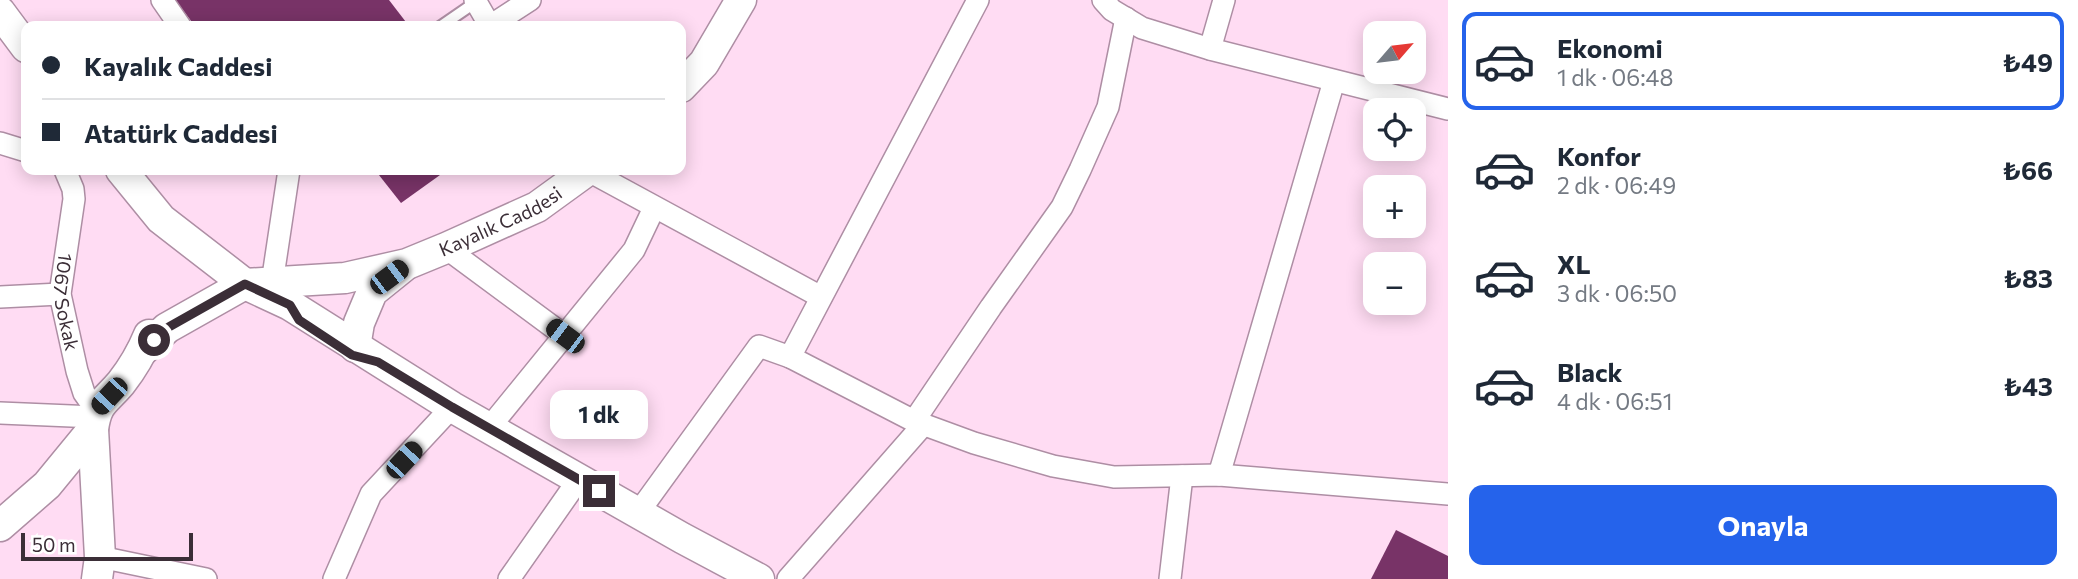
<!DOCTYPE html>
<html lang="tr">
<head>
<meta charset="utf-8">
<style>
	:root { --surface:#fff; --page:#f2f2f3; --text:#1f2937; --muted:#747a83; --line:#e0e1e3; --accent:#2563eb }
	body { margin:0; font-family:Commissioner,sans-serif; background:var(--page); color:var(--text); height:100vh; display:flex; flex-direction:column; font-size:26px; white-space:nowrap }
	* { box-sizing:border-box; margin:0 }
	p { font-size:23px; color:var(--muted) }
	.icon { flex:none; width:38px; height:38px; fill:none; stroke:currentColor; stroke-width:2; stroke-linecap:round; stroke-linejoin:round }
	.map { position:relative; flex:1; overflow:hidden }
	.side { display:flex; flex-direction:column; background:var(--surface); width:630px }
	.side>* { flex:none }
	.guide { position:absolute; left:21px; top:21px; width:665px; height:154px; border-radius:14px; box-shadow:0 4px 18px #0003; display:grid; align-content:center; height:154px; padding:0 21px; background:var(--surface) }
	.needle { width:46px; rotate:62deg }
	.fabs { position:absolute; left:1363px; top:21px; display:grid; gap:14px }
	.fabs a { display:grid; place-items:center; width:63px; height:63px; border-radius:14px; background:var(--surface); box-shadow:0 4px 18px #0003; font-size:35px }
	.scale { position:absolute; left:21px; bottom:18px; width:172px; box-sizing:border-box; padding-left:7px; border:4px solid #3b2e37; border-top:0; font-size:19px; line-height:24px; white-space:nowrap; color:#3b2e37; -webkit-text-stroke:5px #fff; paint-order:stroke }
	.end { position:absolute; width:32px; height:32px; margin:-16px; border:9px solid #3b2e37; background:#fff; box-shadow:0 0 0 4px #fff }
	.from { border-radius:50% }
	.bubble { position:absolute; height:49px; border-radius:14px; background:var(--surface); box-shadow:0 4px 18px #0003; font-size:23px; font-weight:700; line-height:49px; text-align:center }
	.car { position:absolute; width:21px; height:42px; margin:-21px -10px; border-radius:9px; box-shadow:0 0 5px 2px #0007; background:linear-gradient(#222 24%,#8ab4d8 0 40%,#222 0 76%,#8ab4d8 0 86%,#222 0) }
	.guide b { display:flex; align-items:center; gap:24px; height:66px; font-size:26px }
	.guide b+b { border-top:2px solid var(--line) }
	.guide i { width:18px; height:18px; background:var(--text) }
	ul { padding:12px 0 0; list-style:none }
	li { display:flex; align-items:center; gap:21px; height:98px; margin:0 14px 10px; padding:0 7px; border:4px solid transparent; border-radius:14px }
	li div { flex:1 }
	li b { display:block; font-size:26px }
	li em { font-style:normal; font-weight:700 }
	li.current { border-color:var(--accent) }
	li>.icon { width:63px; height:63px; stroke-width:1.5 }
	.action { display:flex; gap:14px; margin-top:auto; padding:14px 21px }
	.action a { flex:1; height:80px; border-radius:14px; background:var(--accent); color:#fff; font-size:28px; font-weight:700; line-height:80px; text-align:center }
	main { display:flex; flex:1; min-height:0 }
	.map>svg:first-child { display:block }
	.building { fill:#783367 }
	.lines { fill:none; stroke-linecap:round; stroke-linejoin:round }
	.lane-casing { stroke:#ae8ea4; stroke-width:14 }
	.street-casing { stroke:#ae8ea4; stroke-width:24 }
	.secondary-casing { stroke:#ae8ea4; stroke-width:33 }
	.lane { stroke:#fff; stroke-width:10 }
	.street { stroke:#fff; stroke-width:21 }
	.secondary { stroke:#fff; stroke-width:30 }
	.route { stroke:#3b2e37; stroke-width:9 }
	.labels { text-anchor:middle; stroke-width:7; stroke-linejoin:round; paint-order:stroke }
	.street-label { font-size:19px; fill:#3b2e37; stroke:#fff }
</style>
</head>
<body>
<main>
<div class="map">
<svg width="1448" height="579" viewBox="0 0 1448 579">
	<rect width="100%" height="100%" fill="#ffdcf3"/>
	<!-- building -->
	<g class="building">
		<polygon points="175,0 389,0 409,26 195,26"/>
		<polygon points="375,170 447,170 401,203"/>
		<polygon points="1396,530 1448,556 1448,579 1371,579"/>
	</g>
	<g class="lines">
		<!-- lane casing -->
		<g class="lane-casing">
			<polyline id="lane" points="441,26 476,2"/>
		</g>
		<!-- street casing -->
		<g class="street-casing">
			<g id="street">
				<polyline points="162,0 180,26"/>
				<polyline points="475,0 490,26 530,0"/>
				<polyline points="978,0 790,357 914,421 974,443 1053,466 1114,477 1219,475 1448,494"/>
				<polyline points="1103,0 1112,10 1142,28 1210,49 1448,109"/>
				<polyline points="1210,49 1224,0"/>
				<polyline points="0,143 26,151"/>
				<path id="s1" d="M65,170L73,189L74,199L60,294L77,371L84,393L96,410"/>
				<polyline points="587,170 821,297"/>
				<polyline points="446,248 565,336"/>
				<polyline points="272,283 289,170"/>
				<polyline points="0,297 60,294"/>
				<polyline points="0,413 95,417"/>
				<polyline points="914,421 991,307 1062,207 1080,170 1108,107 1126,18"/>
				<polyline points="489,428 634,250 654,208"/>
				<polyline points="1219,475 1334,81"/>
				<polyline points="638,513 759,346 790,357"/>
				<polyline points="100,557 206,579"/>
				<polyline points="334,579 371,494 452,407"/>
				<polyline points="509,579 579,479"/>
				<polyline points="788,579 923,425"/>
				<polyline points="1170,579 1182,476"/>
			</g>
		</g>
		<!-- secondary casing -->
		<g class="secondary-casing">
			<g id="secondary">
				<polyline points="0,12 26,47"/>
				<polyline points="681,87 704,63 741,0"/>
				<polyline points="121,170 161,219 245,284 290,305 452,407 682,538 759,579"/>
				<polyline points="355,347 359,323 372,292 403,267"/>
				<path id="s2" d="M142,351L167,328L245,284L345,278L407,264L446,248L537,207L588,170"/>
				<polyline points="0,526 47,485 93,429"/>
				<path d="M97,579L100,557L93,429C97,402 104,403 121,383C132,369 142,352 149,335"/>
			</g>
		</g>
		<!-- lane -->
		<use href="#lane" class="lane"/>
		<!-- street -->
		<use href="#street" class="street"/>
		<!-- secondary -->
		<use href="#secondary" class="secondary"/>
	</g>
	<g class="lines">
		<!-- route -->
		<polyline class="route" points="154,340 167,328 245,284 290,305 299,320 352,355 378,362 452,407 599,491"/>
	</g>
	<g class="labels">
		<!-- street labels -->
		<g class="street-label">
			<text dy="7" stroke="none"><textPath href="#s2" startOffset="390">Kayalık Caddesi</textPath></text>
			<text dy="7" stroke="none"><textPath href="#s1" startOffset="135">1067 Sokak</textPath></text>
		</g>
	</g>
</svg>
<div class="fabs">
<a><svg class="needle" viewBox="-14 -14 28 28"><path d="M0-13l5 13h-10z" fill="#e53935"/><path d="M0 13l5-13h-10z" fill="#747a83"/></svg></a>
<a><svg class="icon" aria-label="locate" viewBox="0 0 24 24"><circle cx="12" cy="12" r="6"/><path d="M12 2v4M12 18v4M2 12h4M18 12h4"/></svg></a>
<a>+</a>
<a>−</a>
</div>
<div class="scale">50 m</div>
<i class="end from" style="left:154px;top:340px"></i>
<i class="end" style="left:599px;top:491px"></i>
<div class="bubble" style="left:550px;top:390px;width:98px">1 dk</div>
<i class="car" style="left:389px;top:277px;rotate:53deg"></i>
<i class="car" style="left:565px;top:336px;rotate:307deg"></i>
<i class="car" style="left:109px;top:396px;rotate:223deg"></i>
<i class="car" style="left:404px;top:460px;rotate:43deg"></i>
<div class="guide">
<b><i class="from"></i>Kayalık Caddesi</b>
<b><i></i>Atatürk Caddesi</b>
</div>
</div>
<section class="side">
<ul>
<li class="current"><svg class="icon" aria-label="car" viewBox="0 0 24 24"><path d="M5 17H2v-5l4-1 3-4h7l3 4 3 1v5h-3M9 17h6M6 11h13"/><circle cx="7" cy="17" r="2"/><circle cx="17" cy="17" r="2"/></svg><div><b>Ekonomi</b><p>1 dk · 06:48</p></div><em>₺49</em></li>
<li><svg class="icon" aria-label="car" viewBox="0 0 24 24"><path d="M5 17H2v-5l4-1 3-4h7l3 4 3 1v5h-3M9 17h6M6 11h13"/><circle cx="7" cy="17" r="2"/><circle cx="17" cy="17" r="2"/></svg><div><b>Konfor</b><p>2 dk · 06:49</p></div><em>₺66</em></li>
<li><svg class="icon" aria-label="car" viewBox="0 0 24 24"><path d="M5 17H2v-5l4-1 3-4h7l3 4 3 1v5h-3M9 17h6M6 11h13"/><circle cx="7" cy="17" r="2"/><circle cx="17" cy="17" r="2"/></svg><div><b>XL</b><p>3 dk · 06:50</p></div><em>₺83</em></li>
<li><svg class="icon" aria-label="car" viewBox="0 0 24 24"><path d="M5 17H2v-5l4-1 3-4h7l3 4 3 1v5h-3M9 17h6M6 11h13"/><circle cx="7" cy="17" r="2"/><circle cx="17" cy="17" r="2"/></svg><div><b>Black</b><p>4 dk · 06:51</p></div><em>₺43</em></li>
</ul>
<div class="action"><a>Onayla</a></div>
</section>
</main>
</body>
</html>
